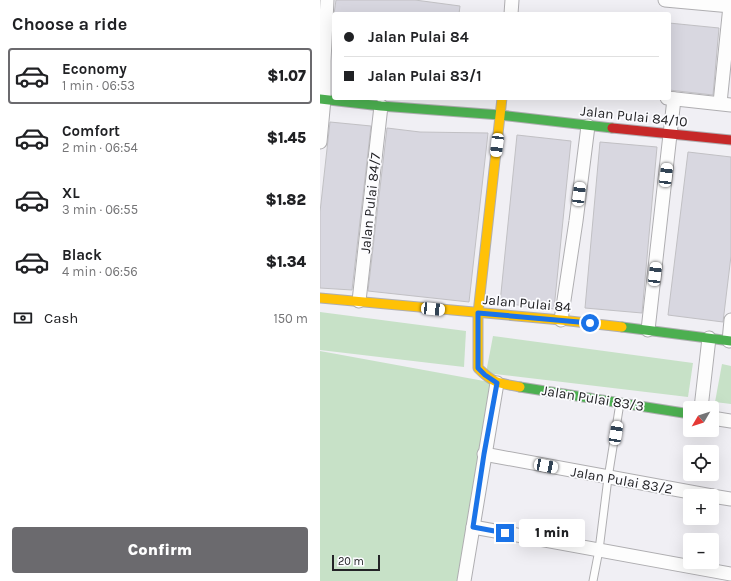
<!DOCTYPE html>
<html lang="en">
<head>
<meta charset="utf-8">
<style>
	:root { --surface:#fff; --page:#f2f2f2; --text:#202124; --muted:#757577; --line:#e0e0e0; --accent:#6b6a6e }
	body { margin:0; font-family:Karla,sans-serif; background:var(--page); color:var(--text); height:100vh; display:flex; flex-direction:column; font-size:15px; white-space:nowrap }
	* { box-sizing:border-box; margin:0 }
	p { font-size:13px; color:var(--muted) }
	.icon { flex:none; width:22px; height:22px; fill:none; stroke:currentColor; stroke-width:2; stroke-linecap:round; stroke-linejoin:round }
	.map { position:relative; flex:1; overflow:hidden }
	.details { display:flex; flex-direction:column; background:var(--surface); width:320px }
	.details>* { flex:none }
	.banner { position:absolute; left:12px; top:12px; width:339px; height:88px; border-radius:4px; box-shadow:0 4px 16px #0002; display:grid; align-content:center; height:88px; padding:0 12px; background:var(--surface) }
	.needle { width:26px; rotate:231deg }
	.controls { position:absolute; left:363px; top:401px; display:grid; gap:8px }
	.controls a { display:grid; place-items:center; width:36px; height:36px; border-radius:4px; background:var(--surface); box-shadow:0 4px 16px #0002; font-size:20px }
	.scale { position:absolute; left:12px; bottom:10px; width:48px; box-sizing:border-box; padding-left:4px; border:2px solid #232326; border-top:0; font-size:11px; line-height:14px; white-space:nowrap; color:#232326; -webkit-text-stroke:3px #fcfcff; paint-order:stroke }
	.end { position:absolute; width:18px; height:18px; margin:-9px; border:5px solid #1a73e8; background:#fff; box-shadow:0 0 0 2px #fff }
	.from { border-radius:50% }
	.bubble { position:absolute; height:28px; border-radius:4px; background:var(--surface); box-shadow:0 4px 16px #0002; font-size:13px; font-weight:800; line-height:28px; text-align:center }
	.car { position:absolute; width:12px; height:24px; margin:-12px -6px; border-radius:5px; box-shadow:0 0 3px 1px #0007; background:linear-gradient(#fff 24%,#345 0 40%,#fff 0 76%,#345 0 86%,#fff 0) }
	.banner b { display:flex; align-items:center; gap:14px; height:38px; font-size:15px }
	.banner b+b { border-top:1px solid var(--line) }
	.banner i { width:10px; height:10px; background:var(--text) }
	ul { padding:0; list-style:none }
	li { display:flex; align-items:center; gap:12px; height:56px; margin:0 8px 6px; padding:0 4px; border:2px solid transparent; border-radius:4px }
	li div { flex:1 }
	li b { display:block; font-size:15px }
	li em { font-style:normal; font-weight:800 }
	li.active { border-color:var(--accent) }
	li>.icon { width:36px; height:36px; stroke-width:1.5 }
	h2 { padding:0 12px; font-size:18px; line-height:48px }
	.pay { display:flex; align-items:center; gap:10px; height:44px; padding:0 12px; font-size:15px }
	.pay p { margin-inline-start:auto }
	.cta { display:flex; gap:8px; margin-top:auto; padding:8px 12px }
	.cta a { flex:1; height:46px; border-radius:4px; background:var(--accent); color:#fff; font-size:16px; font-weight:800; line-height:46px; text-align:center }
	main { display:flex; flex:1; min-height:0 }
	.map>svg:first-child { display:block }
	.green { fill:#c7e1c7 }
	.building { fill:#d8d7e0; stroke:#c1c0c4 }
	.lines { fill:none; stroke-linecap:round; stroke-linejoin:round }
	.lane-casing { stroke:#afaeb1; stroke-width:9 }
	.street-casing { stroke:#afaeb1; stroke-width:15 }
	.fast-casing { stroke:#afaeb1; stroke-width:11 }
	.slow-casing { stroke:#afaeb1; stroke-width:11 }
	.jam-casing { stroke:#afaeb1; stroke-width:11 }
	.lane { stroke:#fdfdfd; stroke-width:7 }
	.street { stroke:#fdfdfd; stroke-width:13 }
	.fast { stroke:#4caf50; stroke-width:9 }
	.slow { stroke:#ffc107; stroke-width:9 }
	.jam { stroke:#c62828; stroke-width:9 }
	.route { stroke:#1a73e8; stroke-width:5 }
	.labels { text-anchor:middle; stroke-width:3.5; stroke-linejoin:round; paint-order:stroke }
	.street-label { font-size:14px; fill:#232326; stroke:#fcfcff }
</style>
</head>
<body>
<main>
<section class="details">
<h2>Choose a ride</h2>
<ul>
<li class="active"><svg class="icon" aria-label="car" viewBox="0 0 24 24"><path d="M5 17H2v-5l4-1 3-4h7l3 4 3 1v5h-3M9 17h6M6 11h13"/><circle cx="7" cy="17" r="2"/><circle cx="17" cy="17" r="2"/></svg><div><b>Economy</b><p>1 min · 06:53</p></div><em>$1.07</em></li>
<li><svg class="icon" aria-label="car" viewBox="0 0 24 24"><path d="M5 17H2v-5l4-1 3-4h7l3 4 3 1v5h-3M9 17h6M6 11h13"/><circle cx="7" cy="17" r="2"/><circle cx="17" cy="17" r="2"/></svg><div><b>Comfort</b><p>2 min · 06:54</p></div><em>$1.45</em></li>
<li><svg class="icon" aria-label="car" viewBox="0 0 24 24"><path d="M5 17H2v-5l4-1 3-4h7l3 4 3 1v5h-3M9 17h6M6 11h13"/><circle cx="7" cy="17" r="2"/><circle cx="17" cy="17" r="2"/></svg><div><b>XL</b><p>3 min · 06:55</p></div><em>$1.82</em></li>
<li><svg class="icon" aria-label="car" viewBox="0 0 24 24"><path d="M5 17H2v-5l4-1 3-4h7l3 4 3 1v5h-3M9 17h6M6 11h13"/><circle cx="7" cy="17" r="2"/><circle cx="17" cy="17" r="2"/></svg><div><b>Black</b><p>4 min · 06:56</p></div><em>$1.34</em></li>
</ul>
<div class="pay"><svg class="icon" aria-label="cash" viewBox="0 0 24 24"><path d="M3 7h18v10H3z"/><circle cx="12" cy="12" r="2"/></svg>Cash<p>150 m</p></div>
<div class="cta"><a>Confirm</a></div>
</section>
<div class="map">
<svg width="411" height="581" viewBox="0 0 411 581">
	<rect width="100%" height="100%" fill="#f0eff4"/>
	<!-- green -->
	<g class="green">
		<polygon points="0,312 146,331 144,367 0,350"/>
		<polygon points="173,336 373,363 368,397 166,373"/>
		<polygon points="0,351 175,383 139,581 0,581"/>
		<polygon points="402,364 411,366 411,404 395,402"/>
	</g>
	<!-- building -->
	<g class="building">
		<polygon points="16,0 95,0 140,6 139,14 14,14"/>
		<polygon points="349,23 399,28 393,95 349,90"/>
		<polygon points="10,122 51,126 32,290 0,288 0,212"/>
		<polygon points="67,128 100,132 168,133 149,302 48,291"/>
		<polygon points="197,135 251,141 234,309 180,303"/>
		<polygon points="280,142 337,147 322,313 265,308"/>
		<polygon points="368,152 411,157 411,256 403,322 348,315"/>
	</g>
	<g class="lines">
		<!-- lane casing -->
		<g class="lane-casing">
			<polyline id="lane" points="273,581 279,550 288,478 300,403"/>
		</g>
		<!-- street casing -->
		<g class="street-casing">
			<g id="street">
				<polyline points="345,0 411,6"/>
				<polyline points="191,14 192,0"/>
				<polyline points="347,98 411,105"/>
				<polyline points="400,103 410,6"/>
				<polyline points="0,142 4,99 4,61 7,0"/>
				<polyline points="39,301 61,106"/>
				<polyline points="241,320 256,221 268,126"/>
				<polyline points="328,330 354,99"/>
				<polyline points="409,341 411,320"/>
				<polyline points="381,408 389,338"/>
				<polyline points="392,418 411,421"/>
				<polyline points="164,454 392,496"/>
				<polyline points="392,496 411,499"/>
				<polyline points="153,527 411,574"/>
				<polyline points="144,581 177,383"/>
			</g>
		</g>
		<!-- fast casing -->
		<g class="fast-casing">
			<g id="fast">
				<polyline points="0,99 61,106 180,115 292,128"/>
				<polyline points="302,327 411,341"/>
				<polyline points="200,387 370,414"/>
			</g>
		</g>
		<!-- slow casing -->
		<g class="slow-casing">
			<g id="slow">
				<path d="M182,98L158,313V368C174,384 179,383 200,387"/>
				<polyline points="0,298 241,320 302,327"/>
			</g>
		</g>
		<!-- jam casing -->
		<g class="jam-casing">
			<polyline id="jam" points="292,128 411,140"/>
		</g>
		<!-- lane -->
		<use href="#lane" class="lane"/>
		<!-- street -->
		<use href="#street" class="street"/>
		<!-- fast -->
		<use href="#fast" class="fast"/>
		<!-- slow -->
		<use href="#slow" class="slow"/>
		<!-- jam -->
		<use href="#jam" class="jam"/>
	</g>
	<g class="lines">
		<!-- route -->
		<polyline class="route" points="185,533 153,527 164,454 177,383 165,375 158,368 158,313 270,323"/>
	</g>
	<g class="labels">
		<!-- street labels -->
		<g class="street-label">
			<text transform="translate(314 116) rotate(6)" y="5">Jalan Pulai 84/10</text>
			<text transform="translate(50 203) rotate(-84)" y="5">Jalan Pulai 84/7</text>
			<text transform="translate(207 303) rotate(5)" y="5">Jalan Pulai 84</text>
			<text transform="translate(273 398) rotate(9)" y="5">Jalan Pulai 83/3</text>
			<text transform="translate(302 480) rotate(10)" y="5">Jalan Pulai 83/2</text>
		</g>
	</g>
</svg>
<div class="controls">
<a><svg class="needle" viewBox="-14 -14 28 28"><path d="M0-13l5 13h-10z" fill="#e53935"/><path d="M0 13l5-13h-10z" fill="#757577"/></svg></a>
<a><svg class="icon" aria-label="locate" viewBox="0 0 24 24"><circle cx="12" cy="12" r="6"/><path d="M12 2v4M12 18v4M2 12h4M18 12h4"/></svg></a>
<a>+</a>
<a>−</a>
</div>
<div class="scale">20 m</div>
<i class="end from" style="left:270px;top:323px"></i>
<i class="end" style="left:185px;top:533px"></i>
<div class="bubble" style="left:199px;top:519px;width:66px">1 min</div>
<i class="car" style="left:177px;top:145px;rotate:187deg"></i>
<i class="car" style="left:346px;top:175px;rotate:7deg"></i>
<i class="car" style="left:259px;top:194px;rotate:7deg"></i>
<i class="car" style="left:335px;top:274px;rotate:7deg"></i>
<i class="car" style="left:113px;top:309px;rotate:96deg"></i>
<i class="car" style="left:296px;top:433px;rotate:9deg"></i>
<i class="car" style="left:226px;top:466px;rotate:101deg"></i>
<div class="banner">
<b><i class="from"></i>Jalan Pulai 84</b>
<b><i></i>Jalan Pulai 83/1</b>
</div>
</div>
</main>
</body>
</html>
